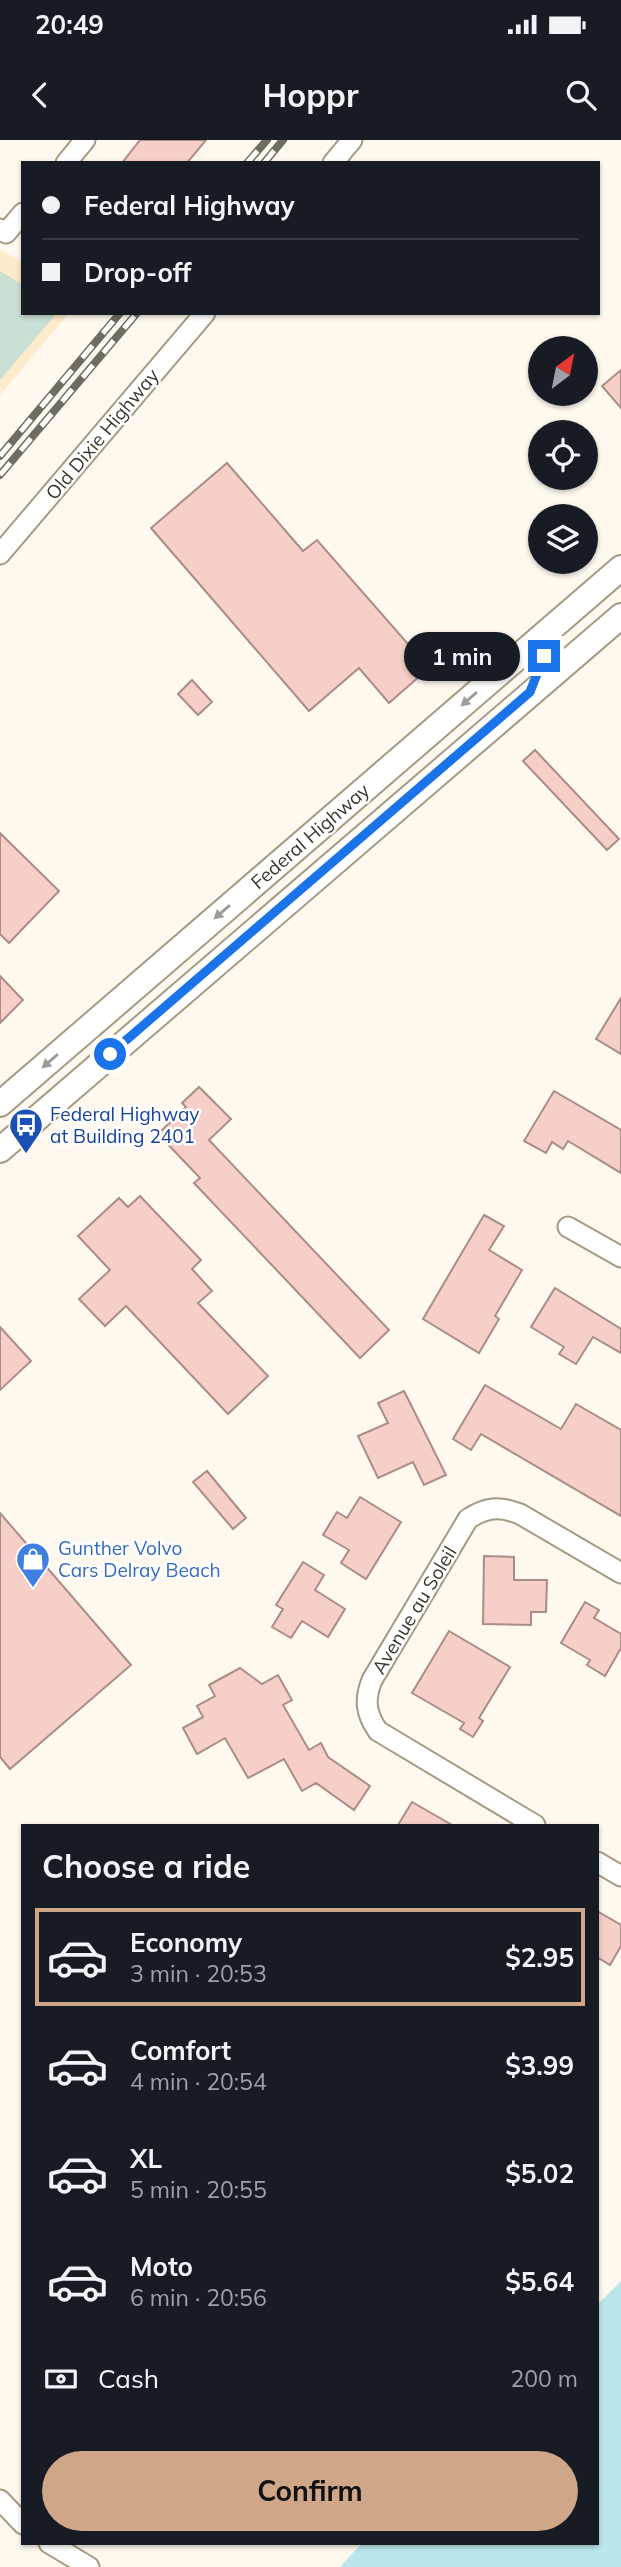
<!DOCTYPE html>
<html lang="en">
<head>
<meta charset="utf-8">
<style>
	:root { --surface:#171b24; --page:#20242c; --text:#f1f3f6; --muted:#9ea1a6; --line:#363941; --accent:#d0a688 }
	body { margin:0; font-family:Mulish,sans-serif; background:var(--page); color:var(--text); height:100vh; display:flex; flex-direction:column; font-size:26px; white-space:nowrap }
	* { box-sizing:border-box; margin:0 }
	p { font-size:23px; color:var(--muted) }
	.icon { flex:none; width:38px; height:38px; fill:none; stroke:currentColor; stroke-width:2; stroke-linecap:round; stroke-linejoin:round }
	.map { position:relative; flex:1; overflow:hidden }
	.panel { position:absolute; left:21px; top:1684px; width:578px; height:721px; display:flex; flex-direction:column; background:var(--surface); border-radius:0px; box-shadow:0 2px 5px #0004 }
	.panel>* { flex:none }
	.top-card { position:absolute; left:21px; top:21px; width:579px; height:154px; border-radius:0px; box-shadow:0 2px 5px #0004; display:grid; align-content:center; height:154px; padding:0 21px; background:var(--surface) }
	.needle { width:46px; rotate:32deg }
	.fabs { position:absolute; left:528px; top:196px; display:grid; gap:14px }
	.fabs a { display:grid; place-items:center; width:70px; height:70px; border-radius:50%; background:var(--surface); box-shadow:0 2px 5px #0004; font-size:35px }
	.end { position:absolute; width:32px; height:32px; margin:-16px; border:9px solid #1a73e8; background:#fff; box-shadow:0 0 0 4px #fff }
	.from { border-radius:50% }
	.bubble { position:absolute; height:49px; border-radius:24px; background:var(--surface); box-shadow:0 2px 5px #0004; font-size:23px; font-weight:700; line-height:49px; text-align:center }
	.top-card b { display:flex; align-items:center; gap:24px; height:66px; font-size:26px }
	.top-card b+b { border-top:2px solid var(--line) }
	.top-card i { width:18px; height:18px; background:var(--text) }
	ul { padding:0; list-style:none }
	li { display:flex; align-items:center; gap:21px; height:98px; margin:0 14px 10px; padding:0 7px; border:4px solid transparent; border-radius:0px }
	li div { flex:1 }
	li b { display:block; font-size:26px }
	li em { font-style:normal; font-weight:700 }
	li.active { border-color:var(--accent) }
	li>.icon { width:63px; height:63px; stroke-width:1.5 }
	h2 { padding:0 21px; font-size:32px; line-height:84px }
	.pay { display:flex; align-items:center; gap:18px; height:77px; padding:0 21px; font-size:26px }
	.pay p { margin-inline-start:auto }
	.primary-button { display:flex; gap:14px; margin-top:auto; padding:14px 21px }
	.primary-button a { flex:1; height:80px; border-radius:42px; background:var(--accent); color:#111; font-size:28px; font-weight:700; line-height:80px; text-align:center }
	.status { display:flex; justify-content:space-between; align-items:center; height:49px; padding:0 35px; background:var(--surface); direction:ltr }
	.status svg { height:19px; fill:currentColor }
	header { display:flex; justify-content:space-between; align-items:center; height:91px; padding:0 21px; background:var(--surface); font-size:32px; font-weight:700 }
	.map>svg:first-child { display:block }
	.built { fill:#fdebcb }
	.green { fill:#cae0d4 }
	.water { fill:#bbe6ec }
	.building { fill:#f5cfc8; stroke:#aa8d89; stroke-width:2 }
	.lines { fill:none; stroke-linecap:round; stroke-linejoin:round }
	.minor-casing { stroke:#a79a83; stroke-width:23 }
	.major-casing { stroke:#a79a83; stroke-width:28 }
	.minor { stroke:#fff; stroke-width:19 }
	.major { stroke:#fff; stroke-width:24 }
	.rail-casing { stroke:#716c62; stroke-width:8 }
	.rail { stroke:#fff; stroke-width:5; stroke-dasharray:16; stroke-linecap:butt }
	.oneway { fill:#9e9b96 }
	.route { stroke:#1a73e8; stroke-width:9 }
	.labels { text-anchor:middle; stroke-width:5; stroke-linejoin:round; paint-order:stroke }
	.street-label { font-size:19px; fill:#3c372d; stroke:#fff }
	.transit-label { font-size:19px; fill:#164399; stroke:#fff; text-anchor:start }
	.shop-label { font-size:19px; fill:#366cbe; stroke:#fff; text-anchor:start }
</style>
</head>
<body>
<div class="status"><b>20:49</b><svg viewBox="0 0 49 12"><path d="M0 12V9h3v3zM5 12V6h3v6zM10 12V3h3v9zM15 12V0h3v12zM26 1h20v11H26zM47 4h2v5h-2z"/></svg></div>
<header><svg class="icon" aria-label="back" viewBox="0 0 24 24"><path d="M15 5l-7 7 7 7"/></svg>Hoppr<svg class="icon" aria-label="search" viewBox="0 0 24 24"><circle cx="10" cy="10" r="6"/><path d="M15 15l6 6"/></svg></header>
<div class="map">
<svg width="621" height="2427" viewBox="0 0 621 2427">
	<rect width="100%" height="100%" fill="#fef8ee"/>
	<!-- built -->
	<polygon class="built" points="0,109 23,123 23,173 69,173 0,255"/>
	<!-- green -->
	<polygon class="green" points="0,131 23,145 23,173 57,173 0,240"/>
	<!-- water -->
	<polygon class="water" points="621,2141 621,2427 340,2427 362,2403 597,2403 597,2165"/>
	<!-- building -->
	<g class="building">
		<polygon points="140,0 206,0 187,23 122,23"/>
		<polygon points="621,230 621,268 602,246"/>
		<polygon points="227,323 303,411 317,400 429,528 389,563 359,528 309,571 151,388"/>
		<polygon points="192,540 212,562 198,575 178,554"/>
		<polygon points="535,610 619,699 607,710 523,621"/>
		<polygon points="0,693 59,751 9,803 0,794"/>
		<polygon points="0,836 23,860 0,883"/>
		<polygon points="621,858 621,914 596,899"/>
		<polygon points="199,947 231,979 209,1000 389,1190 360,1218 194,1043 200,1038 158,994 186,967 182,963"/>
		<polygon points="554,951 621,990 621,1033 568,1001 563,1009 552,1002 546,1013 524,1001"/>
		<polygon points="140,1056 201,1120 192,1129 212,1151 198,1163 268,1236 228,1274 126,1166 105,1186 79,1159 110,1130 78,1096 119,1058 128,1067"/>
		<polygon points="484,1075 504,1086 489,1110 522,1130 495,1176 499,1179 479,1213 423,1179"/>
		<polygon points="555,1148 621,1189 621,1213 593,1197 576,1224 559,1214 564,1207 531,1187"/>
		<polygon points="0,1187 31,1221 0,1250"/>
		<polygon points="485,1245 561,1289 576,1264 621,1290 621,1376 481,1294 471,1310 453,1299"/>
		<polygon points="404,1251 446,1335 424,1345 413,1322 378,1338 358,1296 388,1283 378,1263"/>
		<polygon points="207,1331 246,1378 233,1389 193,1342"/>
		<polygon points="360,1357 401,1382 366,1439 341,1423 349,1410 323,1395 337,1372 347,1378"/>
		<polygon points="0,1373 131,1525 10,1629 0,1617"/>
		<polygon points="484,1416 514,1417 514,1440 547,1440 546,1472 531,1472 531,1485 483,1484"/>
		<polygon points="303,1422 324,1435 315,1450 345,1469 328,1497 302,1481 291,1498 272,1487 283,1469 276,1465"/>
		<polygon points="585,1462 599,1470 594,1478 621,1494 621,1508 605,1536 587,1525 590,1520 561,1503"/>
		<polygon points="449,1491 510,1527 479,1578 483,1581 473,1597 460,1589 464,1583 412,1553"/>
		<polygon points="240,1528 262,1544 278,1535 292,1560 283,1565 309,1610 321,1603 328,1617 370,1646 354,1670 316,1643 302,1651 284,1619 248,1638 225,1598 197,1614 183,1588 203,1577 197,1566 215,1556 209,1545"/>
		<polygon points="412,1662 452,1685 398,1685"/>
		<polygon points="597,1771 621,1785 621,1806 610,1825 597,1817"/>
	</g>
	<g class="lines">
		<!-- minor casing -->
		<g class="minor-casing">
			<g id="minor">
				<polyline points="66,23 85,0"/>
				<polyline points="333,23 352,0"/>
				<polyline points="0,89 6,93 23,73"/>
				<polyline points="0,414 205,173"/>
				<polyline points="568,1087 621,1117"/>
				<path d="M535,1685L378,1591C366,1574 364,1560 372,1540L468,1379C486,1367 500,1366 520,1374L621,1433"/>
				<polyline points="597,1722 621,1736"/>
				<polyline points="0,2360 23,2384"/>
				<polyline points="49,2403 89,2427"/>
			</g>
		</g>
		<!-- major casing -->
		<g class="major-casing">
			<g id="major">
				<polyline points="0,964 621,428"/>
				<polyline points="0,1010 621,476"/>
			</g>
		</g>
		<!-- minor -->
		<use href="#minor" class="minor"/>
		<!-- major -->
		<use href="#major" class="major"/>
		<!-- rail casing -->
		<g class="rail-casing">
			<g id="rail">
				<polyline points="247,23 267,0"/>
				<polyline points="264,23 283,0"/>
				<polyline points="0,316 120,173"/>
				<polyline points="0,335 137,173"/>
			</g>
		</g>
		<!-- rail -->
		<use href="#rail" class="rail"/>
	</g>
	<!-- one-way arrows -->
	<defs><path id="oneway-solid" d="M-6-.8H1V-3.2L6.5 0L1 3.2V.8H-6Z" transform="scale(1.75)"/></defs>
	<g class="oneway">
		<use href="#oneway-solid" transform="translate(469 559) rotate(139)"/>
		<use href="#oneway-solid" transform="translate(222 772) rotate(139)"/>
		<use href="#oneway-solid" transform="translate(50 921) rotate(139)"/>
	</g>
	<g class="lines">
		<!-- route -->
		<polyline class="route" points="110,914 530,552 544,516"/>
	</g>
	<!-- icons -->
	<defs>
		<g id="bus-pin" transform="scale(1.75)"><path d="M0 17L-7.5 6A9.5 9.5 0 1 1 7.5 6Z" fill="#1a4fb4" stroke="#fff"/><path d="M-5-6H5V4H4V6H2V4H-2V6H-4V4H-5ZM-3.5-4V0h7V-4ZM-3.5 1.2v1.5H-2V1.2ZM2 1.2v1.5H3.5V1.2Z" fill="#fff"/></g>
		<g id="shop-pin" transform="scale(1.75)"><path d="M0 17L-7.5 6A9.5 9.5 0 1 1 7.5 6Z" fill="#3f7fe0" stroke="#fff"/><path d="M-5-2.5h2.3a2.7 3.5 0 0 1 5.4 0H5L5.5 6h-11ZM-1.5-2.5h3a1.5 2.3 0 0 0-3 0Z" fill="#fff"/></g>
	</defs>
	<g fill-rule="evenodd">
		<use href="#bus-pin" x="26" y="985"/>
		<use href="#shop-pin" x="33" y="1419"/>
	</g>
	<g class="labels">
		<!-- street labels -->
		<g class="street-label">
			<text transform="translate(102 294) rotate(-50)" y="7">Old Dixie Highway</text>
			<text transform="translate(310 696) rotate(-41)" y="7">Federal Highway</text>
			<text transform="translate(414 1470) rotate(-59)" y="7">Avenue au Soleil</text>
		</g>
		<!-- transit labels -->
		<g class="transit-label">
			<text x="50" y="981">Federal Highway<tspan x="50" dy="22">at Building 2401</tspan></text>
		</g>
		<!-- shop labels -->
		<g class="shop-label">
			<text x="58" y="1415">Gunther Volvo<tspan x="58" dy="22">Cars Delray Beach</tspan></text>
		</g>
	</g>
</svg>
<div class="fabs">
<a><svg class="needle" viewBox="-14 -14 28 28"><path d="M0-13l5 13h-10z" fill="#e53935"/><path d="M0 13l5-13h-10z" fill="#9ea1a6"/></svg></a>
<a><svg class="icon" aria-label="locate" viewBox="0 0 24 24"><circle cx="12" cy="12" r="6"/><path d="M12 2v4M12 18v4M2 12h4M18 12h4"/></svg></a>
<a><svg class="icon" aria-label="layers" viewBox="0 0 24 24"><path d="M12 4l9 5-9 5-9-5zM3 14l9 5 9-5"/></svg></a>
</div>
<i class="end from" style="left:110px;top:914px"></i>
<i class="end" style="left:544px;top:516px"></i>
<div class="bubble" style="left:404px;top:492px;width:116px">1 min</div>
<div class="top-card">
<b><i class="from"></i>Federal Highway</b>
<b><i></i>Drop-off</b>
</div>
<section class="panel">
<h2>Choose a ride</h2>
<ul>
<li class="active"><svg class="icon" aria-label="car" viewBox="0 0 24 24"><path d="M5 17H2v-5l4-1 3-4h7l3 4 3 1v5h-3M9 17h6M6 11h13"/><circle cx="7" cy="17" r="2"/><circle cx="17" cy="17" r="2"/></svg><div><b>Economy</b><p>3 min · 20:53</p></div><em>$2.95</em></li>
<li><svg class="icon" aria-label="car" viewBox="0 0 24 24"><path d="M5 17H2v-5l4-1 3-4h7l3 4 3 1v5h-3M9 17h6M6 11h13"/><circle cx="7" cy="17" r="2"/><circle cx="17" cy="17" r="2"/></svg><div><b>Comfort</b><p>4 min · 20:54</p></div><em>$3.99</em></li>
<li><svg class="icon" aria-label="car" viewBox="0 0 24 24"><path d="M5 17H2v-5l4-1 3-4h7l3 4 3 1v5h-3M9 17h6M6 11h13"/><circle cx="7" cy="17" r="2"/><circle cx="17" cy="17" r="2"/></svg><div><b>XL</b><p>5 min · 20:55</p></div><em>$5.02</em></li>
<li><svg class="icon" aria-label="car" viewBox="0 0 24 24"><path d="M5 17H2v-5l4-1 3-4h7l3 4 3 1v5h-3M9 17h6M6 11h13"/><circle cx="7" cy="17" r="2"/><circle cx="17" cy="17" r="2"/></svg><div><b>Moto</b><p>6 min · 20:56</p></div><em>$5.64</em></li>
</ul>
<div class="pay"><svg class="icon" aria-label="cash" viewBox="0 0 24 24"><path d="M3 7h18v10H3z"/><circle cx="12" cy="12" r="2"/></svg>Cash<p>200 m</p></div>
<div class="primary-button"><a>Confirm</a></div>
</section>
</div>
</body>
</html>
